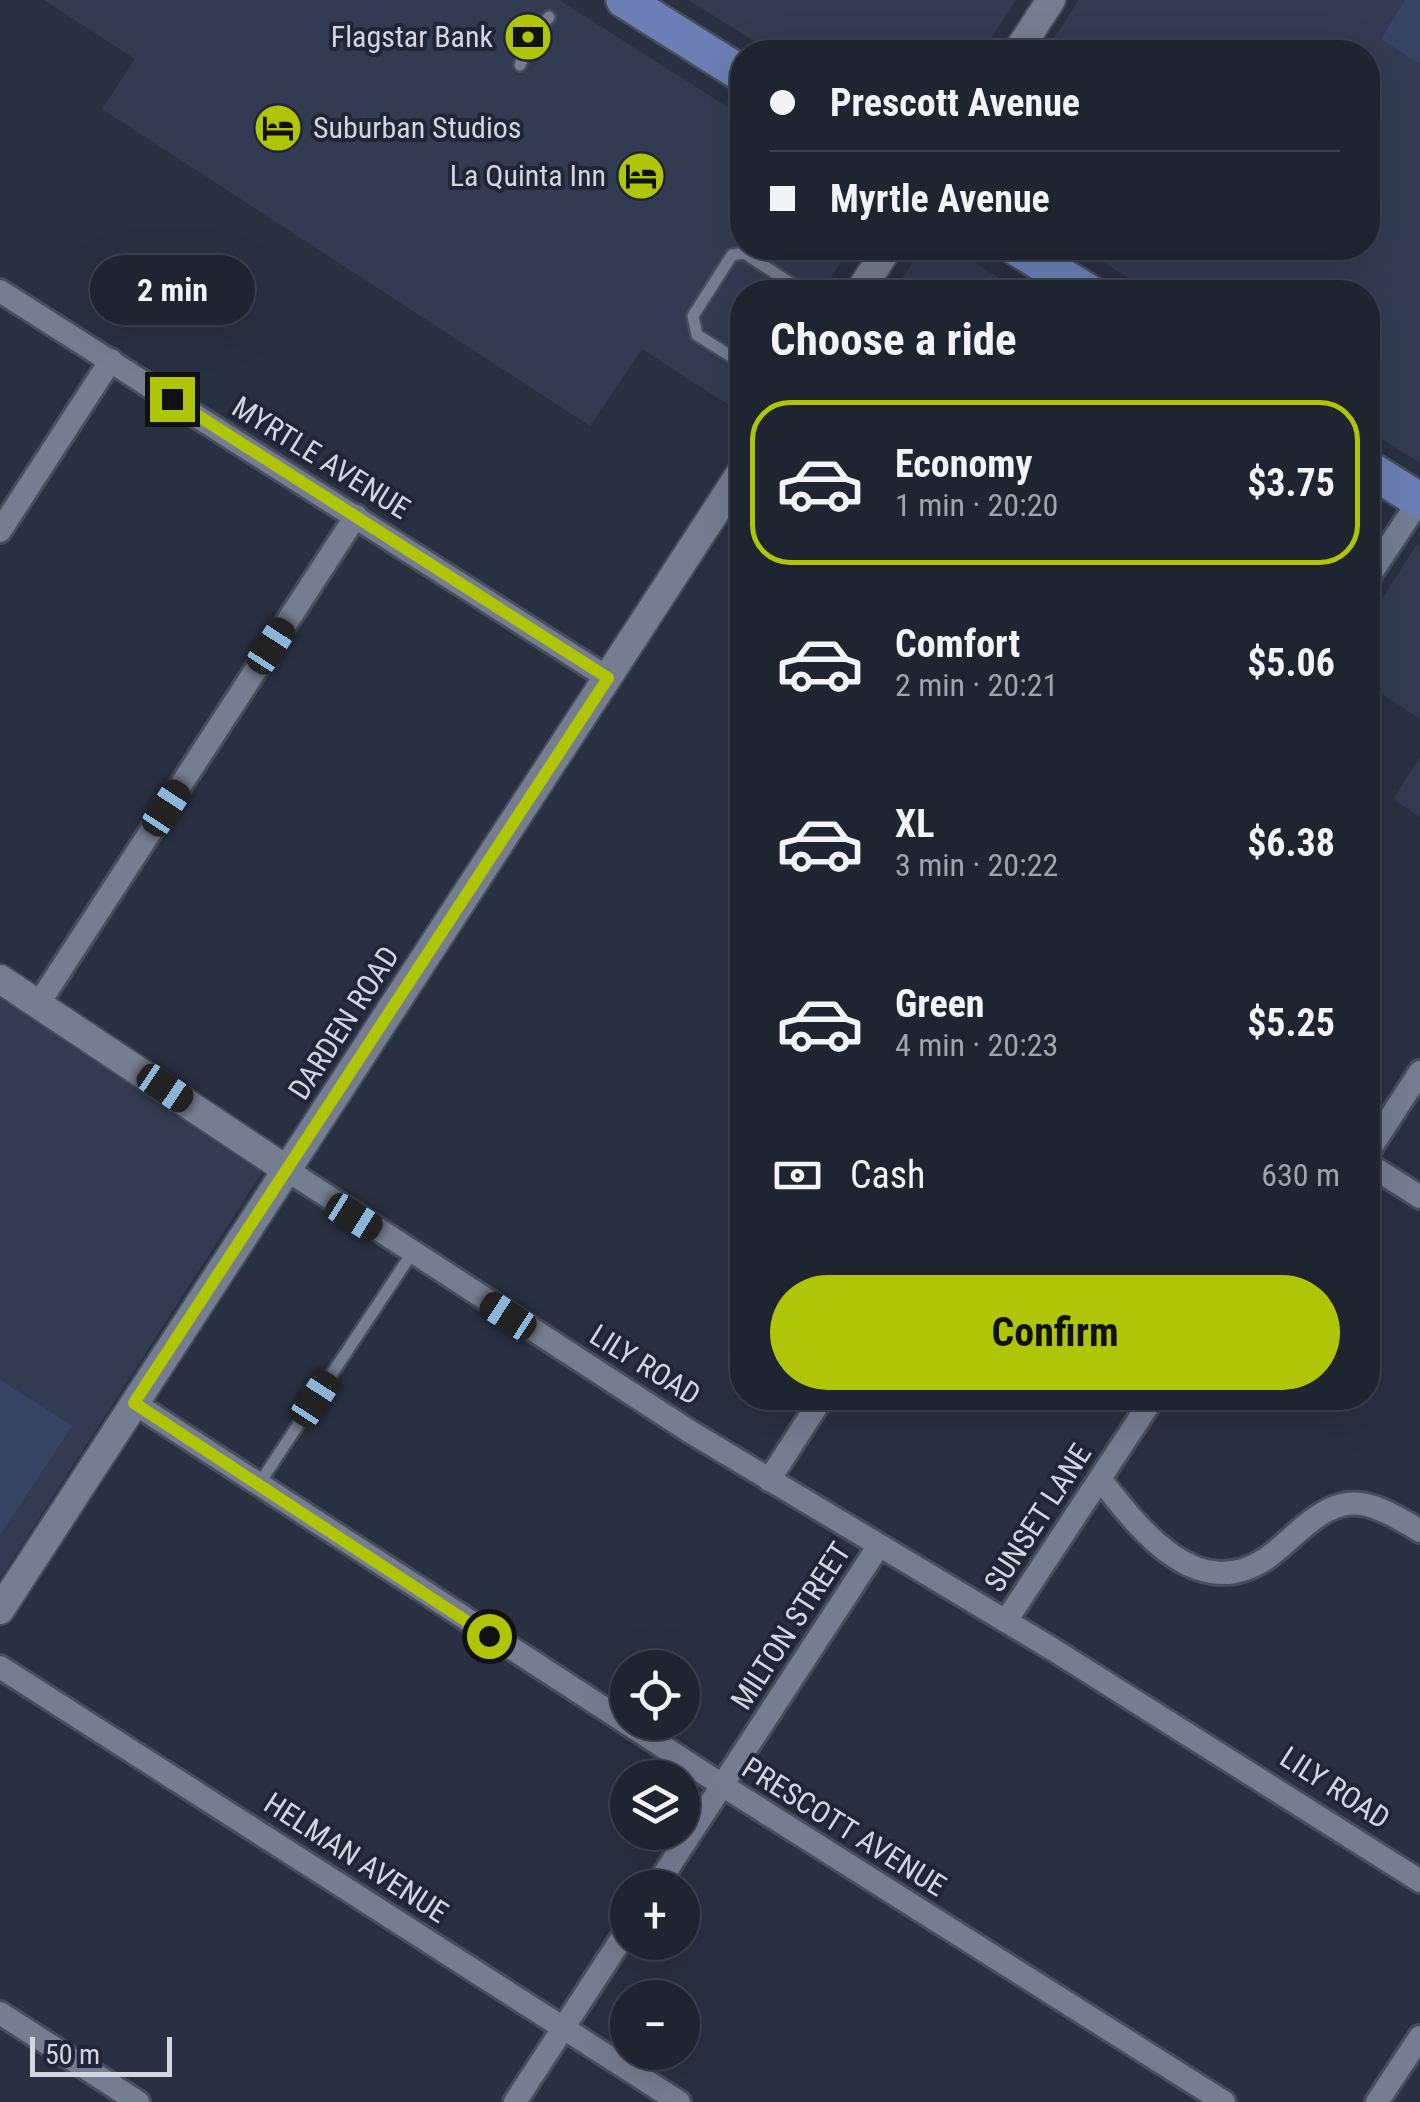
<!DOCTYPE html>
<html lang="en">
<head>
<meta charset="utf-8">
<style>
	:root { --surface:#1f2431; --page:#272c39; --text:#f1f3f6; --muted:#a1a4ab; --line:#3c414d; --accent:#afc507 }
	body { margin:0; font-family:"Roboto Condensed",sans-serif; background:var(--page); color:var(--text); height:100vh; display:flex; flex-direction:column; font-size:38px; white-space:nowrap }
	* { box-sizing:border-box; margin:0 }
	p { font-size:32px; color:var(--muted) }
	.icon { flex:none; width:55px; height:55px; fill:none; stroke:currentColor; stroke-width:2; stroke-linecap:round; stroke-linejoin:round }
	.map { position:relative; flex:1; overflow:hidden }
	.details { position:absolute; left:730px; top:280px; width:650px; height:1130px; display:flex; flex-direction:column; background:var(--surface); border-radius:40px; box-shadow:0 10px 40px #0002,0 0 0 2px var(--line) }
	.details>* { flex:none }
	.hud { position:absolute; left:730px; top:40px; width:650px; height:220px; border-radius:40px; box-shadow:0 10px 40px #0002,0 0 0 2px var(--line); display:grid; align-content:center; height:220px; padding:0 40px; background:var(--surface) }
	.buttons { position:absolute; left:610px; top:1650px; display:grid; gap:20px }
	.buttons a { display:grid; place-items:center; width:90px; height:90px; border-radius:50%; background:var(--surface); box-shadow:0 10px 40px #0002,0 0 0 2px var(--line); font-size:50px }
	.scale { position:absolute; left:30px; bottom:25px; width:142px; box-sizing:border-box; padding-left:10px; border:5px solid #d1d6e1; border-top:0; font-size:28px; line-height:35px; white-space:nowrap; color:#d1d6e1; -webkit-text-stroke:8px #202637; paint-order:stroke }
	.end { position:absolute; width:45px; height:45px; margin:-22px; border:12px solid #afc507; background:#111; box-shadow:0 0 0 5px #111 }
	.from { border-radius:50% }
	.bubble { position:absolute; height:70px; border-radius:35px; background:var(--surface); box-shadow:0 10px 40px #0002,0 0 0 2px var(--line); font-size:32px; font-weight:700; line-height:70px; text-align:center }
	.car { position:absolute; width:30px; height:60px; margin:-30px -15px; border-radius:12px; box-shadow:0 0 8px 2px #0007; background:linear-gradient(#222 24%,#8ab4d8 0 40%,#222 0 76%,#8ab4d8 0 86%,#222 0) }
	.hud b { display:flex; align-items:center; gap:35px; height:95px; font-size:38px }
	.hud b+b { border-top:2px solid var(--line) }
	.hud i { width:25px; height:25px; background:var(--text) }
	ul { padding:0; list-style:none }
	li { display:flex; align-items:center; gap:30px; height:165px; margin:0 20px 15px; padding:0 20px; border:5px solid transparent; border-radius:40px }
	li div { flex:1 }
	li b { display:block; font-size:38px }
	li em { font-style:normal; font-weight:700 }
	li.on { border-color:var(--accent) }
	li>.icon { width:90px; height:90px; stroke-width:1.5 }
	h2 { padding:0 40px; font-size:45px; line-height:120px }
	.pay { display:flex; align-items:center; gap:25px; height:110px; padding:0 40px; font-size:38px }
	.pay p { margin-inline-start:auto }
	.button { display:flex; gap:20px; margin-top:auto; padding:20px 40px }
	.button a { flex:1; height:115px; border-radius:60px; background:var(--accent); color:#111; font-size:40px; font-weight:700; line-height:115px; text-align:center }
	.map>svg:first-child { display:block }
	.built { fill:#323b51 }
	.green { fill:#384464 }
	.lines { fill:none; stroke-linecap:round; stroke-linejoin:round }
	.service-casing { stroke:#474d5b; stroke-width:16 }
	.minor-casing { stroke:#474d5b; stroke-width:28 }
	.tertiary-casing { stroke:#474d5b; stroke-width:32 }
	.primary-casing { stroke:#474d5b; stroke-width:40 }
	.path { stroke:#5f6574; stroke-width:4; stroke-dasharray:5 8; stroke-linecap:butt }
	.service { stroke:#757d91; stroke-width:11 }
	.minor { stroke:#757d91; stroke-width:22 }
	.tertiary { stroke:#757d91; stroke-width:28 }
	.primary { stroke:#6b7fb6; stroke-width:35 }
	.route { stroke:#afc507; stroke-width:12 }
	.labels { text-anchor:middle; stroke-width:8; stroke-linejoin:round; paint-order:stroke }
	.poi-label { font-size:30px; fill:#d1d6e1; stroke:#202637; text-anchor:end }
	.street-label { font-size:30px; fill:#d1d6e1; stroke:#202637 }
</style>
</head>
<body>
<div class="map">
<svg width="1420" height="2102" viewBox="0 0 1420 2102">
	<rect width="100%" height="100%" fill="#293041"/>
	<!-- built -->
	<g class="built">
		<polygon points="44,0 559,0 742,116 742,248 850,248 821,292 742,292 741,413 642,349 590,426 102,109 135,59"/>
		<polygon points="688,0 1016,0 982,52 772,52"/>
		<polygon points="1079,0 1420,0 1420,463 1368,430 1368,292 1151,292 1080,248 1368,248 1368,52 1045,52"/>
		<polygon points="922,248 951,248 1022,292 893,292"/>
		<polygon points="1417,544 1420,546 1420,719 1368,685 1368,621"/>
		<polygon points="1420,757 1420,817 1393,799"/>
		<polygon points="0,991 259,1166 261,1174 0,1579"/>
	</g>
	<!-- green -->
	<g class="green">
		<polygon points="1405,0 1420,0 1420,64 1381,39"/>
		<polygon points="0,1380 72,1426 0,1535"/>
	</g>
	<g class="lines">
		<!-- service casing -->
		<g class="service-casing">
			<g id="service">
				<polyline points="534,34 549,17"/>
				<polyline points="520,65 528,43"/>
				<polyline points="742,363 697,335 693,316 732,255 744,253 795,286"/>
				<polyline points="257,1487 412,1253"/>
			</g>
		</g>
		<!-- minor casing -->
		<g class="minor-casing">
			<g id="minor">
				<polyline points="0,291 608,678"/>
				<polyline points="0,531 111,360"/>
				<polyline points="1368,578 1419,501"/>
				<polyline points="39,1003 356,516"/>
				<polyline points="1368,1152 1420,1072"/>
				<polyline points="1368,1164 1420,1197"/>
				<polyline points="287,1170 689,1431 1054,1650 1420,1881"/>
				<polyline points="134,1403 722,1785 1224,2102"/>
				<path d="M1100,1479C1138,1527 1196,1606 1267,1558C1291,1541 1313,1512 1342,1505C1368,1498 1399,1518 1420,1531"/>
				<polyline points="769,1480 822,1398"/>
				<polyline points="1006,1621 1153,1398"/>
				<polyline points="0,1667 679,2102"/>
				<polyline points="655,1888 878,1547"/>
				<polyline points="0,2013 138,2102"/>
				<polyline points="515,2102 628,1929"/>
				<polyline points="1377,2102 1420,2037"/>
			</g>
		</g>
		<!-- tertiary casing -->
		<g class="tertiary-casing">
			<g id="tertiary">
				<polyline points="1017,52 1051,0"/>
				<polyline points="859,292 888,248"/>
				<polyline points="0,979 287,1170"/>
				<polyline points="0,1610 742,471"/>
			</g>
		</g>
		<!-- primary casing -->
		<g class="primary-casing">
			<g id="primary">
				<polyline points="624,0 742,74"/>
				<polyline points="1017,248 1088,292"/>
				<polyline points="1368,468 1420,501"/>
			</g>
		</g>
		<!-- path -->
		<polyline class="path" points="988,52 995,41"/>
		<!-- service -->
		<use href="#service" class="service"/>
		<!-- minor -->
		<use href="#minor" class="minor"/>
		<!-- tertiary -->
		<use href="#tertiary" class="tertiary"/>
		<!-- primary -->
		<use href="#primary" class="primary"/>
	</g>
	<g class="lines">
		<!-- route -->
		<polyline class="route" points="172,399 608,678 134,1403 489,1636"/>
	</g>
	<!-- icons -->
	<defs>
		<g id="bank-disc" transform="scale(2.5)"><circle r="9.5" fill="#afc507" stroke="#202637"/><path d="M-6-4H6V4H-6ZM0-2.3a2.3 2.3 0 1 0 0 4.6a2.3 2.3 0 1 0 0-4.6Z" fill="#111"/></g>
		<g id="hotel-disc" transform="scale(2.5)"><circle r="9.5" fill="#afc507" stroke="#202637"/><path d="M-6-4.5h1.5V1H6V5H4.5V3h-9V5H-6ZM-4 0a1.8 1.8 0 1 1 3.6 0ZM.5 0V-2.5h3Q6-2.5 6 0Z" fill="#111"/></g>
	</defs>
	<g fill-rule="evenodd">
		<use href="#bank-disc" x="528" y="37"/>
		<use href="#hotel-disc" x="278" y="128"/>
		<use href="#hotel-disc" x="641" y="176"/>
	</g>
	<g class="labels">
		<!-- poi labels -->
		<g class="poi-label">
			<text x="493" y="47">Flagstar Bank</text>
			<text x="313" y="138" text-anchor="start">Suburban Studios</text>
			<text x="606" y="186">La Quinta Inn</text>
		</g>
		<!-- street labels -->
		<g class="street-label">
			<text transform="translate(321 458) rotate(32)" y="10">MYRTLE AVENUE</text>
			<text transform="translate(344 1023) rotate(-57)" y="10">DARDEN ROAD</text>
			<text transform="translate(645 1365) rotate(32)" y="10">LILY ROAD</text>
			<text transform="translate(1038 1518) rotate(-57)" y="10">SUNSET LANE</text>
			<text transform="translate(791 1626) rotate(-57)" y="10">MILTON STREET</text>
			<text transform="translate(1335 1788) rotate(33)" y="10">LILY ROAD</text>
			<text transform="translate(844 1827) rotate(32)" y="10">PRESCOTT AVENUE</text>
			<text transform="translate(356 1858) rotate(33)" y="10">HELMAN AVENUE</text>
		</g>
	</g>
</svg>
<div class="buttons">
<a><svg class="icon" aria-label="locate" viewBox="0 0 24 24"><circle cx="12" cy="12" r="6"/><path d="M12 2v4M12 18v4M2 12h4M18 12h4"/></svg></a>
<a><svg class="icon" aria-label="layers" viewBox="0 0 24 24"><path d="M12 4l9 5-9 5-9-5zM3 14l9 5 9-5"/></svg></a>
<a>+</a>
<a>−</a>
</div>
<div class="scale">50 m</div>
<i class="end from" style="left:489px;top:1636px"></i>
<i class="end" style="left:172px;top:399px"></i>
<div class="bubble" style="left:90px;top:255px;width:165px">2 min</div>
<i class="car" style="left:271px;top:646px;rotate:33deg"></i>
<i class="car" style="left:166px;top:808px;rotate:33deg"></i>
<i class="car" style="left:165px;top:1088px;rotate:124deg"></i>
<i class="car" style="left:354px;top:1217px;rotate:122deg"></i>
<i class="car" style="left:508px;top:1316px;rotate:303deg"></i>
<i class="car" style="left:315px;top:1399px;rotate:33deg"></i>
<div class="hud">
<b><i class="from"></i>Prescott Avenue</b>
<b><i></i>Myrtle Avenue</b>
</div>
<section class="details">
<h2>Choose a ride</h2>
<ul>
<li class="on"><svg class="icon" aria-label="car" viewBox="0 0 24 24"><path d="M5 17H2v-5l4-1 3-4h7l3 4 3 1v5h-3M9 17h6M6 11h13"/><circle cx="7" cy="17" r="2"/><circle cx="17" cy="17" r="2"/></svg><div><b>Economy</b><p>1 min · 20:20</p></div><em>$3.75</em></li>
<li><svg class="icon" aria-label="car" viewBox="0 0 24 24"><path d="M5 17H2v-5l4-1 3-4h7l3 4 3 1v5h-3M9 17h6M6 11h13"/><circle cx="7" cy="17" r="2"/><circle cx="17" cy="17" r="2"/></svg><div><b>Comfort</b><p>2 min · 20:21</p></div><em>$5.06</em></li>
<li><svg class="icon" aria-label="car" viewBox="0 0 24 24"><path d="M5 17H2v-5l4-1 3-4h7l3 4 3 1v5h-3M9 17h6M6 11h13"/><circle cx="7" cy="17" r="2"/><circle cx="17" cy="17" r="2"/></svg><div><b>XL</b><p>3 min · 20:22</p></div><em>$6.38</em></li>
<li><svg class="icon" aria-label="car" viewBox="0 0 24 24"><path d="M5 17H2v-5l4-1 3-4h7l3 4 3 1v5h-3M9 17h6M6 11h13"/><circle cx="7" cy="17" r="2"/><circle cx="17" cy="17" r="2"/></svg><div><b>Green</b><p>4 min · 20:23</p></div><em>$5.25</em></li>
</ul>
<div class="pay"><svg class="icon" aria-label="cash" viewBox="0 0 24 24"><path d="M3 7h18v10H3z"/><circle cx="12" cy="12" r="2"/></svg>Cash<p>630 m</p></div>
<div class="button"><a>Confirm</a></div>
</section>
</div>
</body>
</html>
